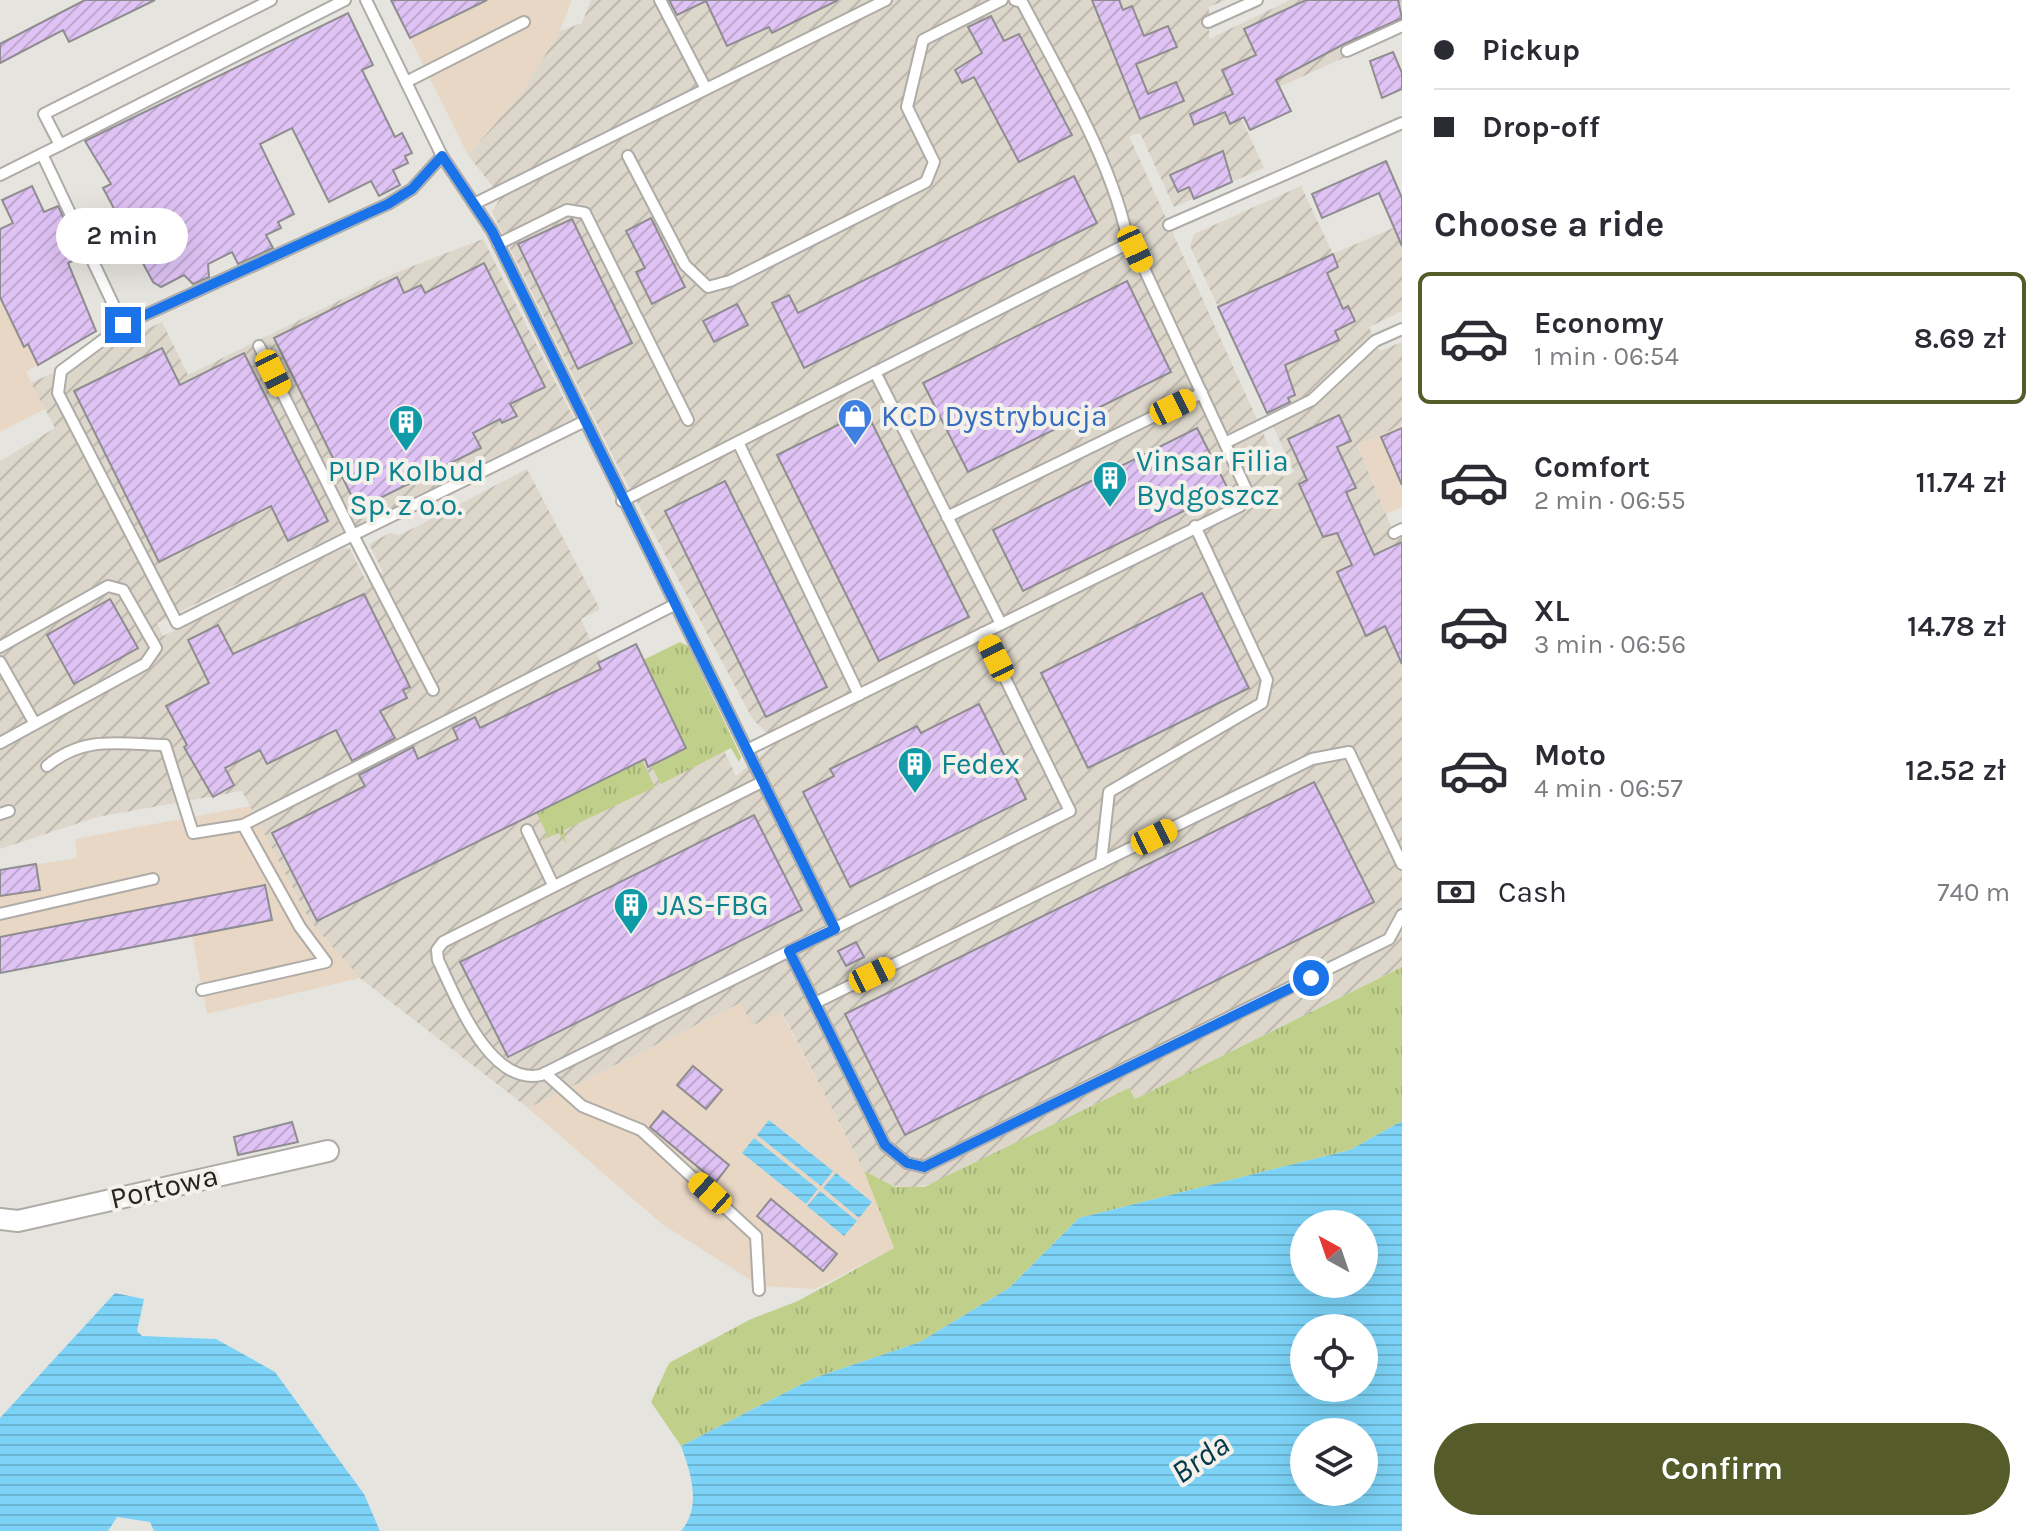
<!DOCTYPE html>
<html lang="en">
<head>
<meta charset="utf-8">
<style>
	:root { --surface:#fff; --page:#f2f2f3; --text:#2b2b33; --muted:#7c7c81; --line:#e1e1e2; --accent:#555c2a }
	body { margin:0; font-family:Karla,sans-serif; background:var(--page); color:var(--text); height:100vh; display:flex; flex-direction:column; font-size:30px; white-space:nowrap }
	* { box-sizing:border-box; margin:0 }
	p { font-size:26px; color:var(--muted) }
	.icon { flex:none; width:44px; height:44px; fill:none; stroke:currentColor; stroke-width:2; stroke-linecap:round; stroke-linejoin:round }
	.map { position:relative; flex:1; overflow:hidden }
	.panel { display:flex; flex-direction:column; background:var(--surface); width:640px }
	.panel>* { flex:none }
	.hud { display:grid; align-content:center; height:176px; padding:0 32px; background:var(--surface) }
	.needle { width:52px; rotate:320deg }
	.buttons { position:absolute; left:1290px; top:1210px; display:grid; gap:16px }
	.buttons a { display:grid; place-items:center; width:88px; height:88px; border-radius:50%; background:var(--surface); box-shadow:0 8px 32px #0002; font-size:40px }
	.end { position:absolute; width:36px; height:36px; margin:-18px; border:10px solid #1a73e8; background:#fff; box-shadow:0 0 0 4px #fff }
	.from { border-radius:50% }
	.bubble { position:absolute; height:56px; border-radius:28px; background:var(--surface); box-shadow:0 8px 32px #0002; font-size:26px; font-weight:600; line-height:56px; text-align:center }
	.car { position:absolute; width:24px; height:48px; margin:-24px -12px; border-radius:10px; box-shadow:0 0 6px 2px #0007; background:linear-gradient(#f5c518 24%,#345 0 40%,#f5c518 0 76%,#345 0 86%,#f5c518 0) }
	.hud b { display:flex; align-items:center; gap:28px; height:76px; font-size:30px }
	.hud b+b { border-top:2px solid var(--line) }
	.hud i { width:20px; height:20px; background:var(--text) }
	ul { padding:0; list-style:none }
	li { display:flex; align-items:center; gap:24px; height:132px; margin:0 16px 12px; padding:0 16px; border:4px solid transparent; border-radius:12px }
	li div { flex:1 }
	li b { display:block; font-size:30px }
	li em { font-style:normal; font-weight:600 }
	li.selected { border-color:var(--accent) }
	li>.icon { width:72px; height:72px; stroke-width:1.5 }
	h2 { padding:0 32px; font-size:36px; line-height:96px }
	.pay { display:flex; align-items:center; gap:20px; height:88px; padding:0 32px; font-size:30px }
	.pay p { margin-inline-start:auto }
	.cta { display:flex; gap:16px; margin-top:auto; padding:16px 32px }
	.cta a { flex:1; height:92px; border-radius:48px; background:var(--accent); color:#fff; font-size:32px; font-weight:600; line-height:92px; text-align:center }
	main { display:flex; flex:1; min-height:0 }
	.map>svg:first-child { display:block }
	.commercial { fill:#e8d7c5 }
	.industrial { fill:url(#industrial-furrows) }
	.grass { fill:url(#grass-tufts) }
	.water { fill:url(#water-rules); fill-rule:evenodd }
	.building { fill:url(#building-hatch); stroke:#8f8d91; stroke-width:2 }
	.lines { fill:none; stroke-linecap:round; stroke-linejoin:round }
	.lane-casing { stroke:#afaca7; stroke-width:14 }
	.street-casing { stroke:#afaca7; stroke-width:24 }
	.lane { stroke:#fff; stroke-width:10 }
	.street { stroke:#fff; stroke-width:20 }
	.route { stroke:#1a73e8; stroke-width:10 }
	.labels { text-anchor:middle; stroke-width:8; stroke-linejoin:round; paint-order:stroke }
	.shop-label { font-size:30px; fill:#366cbe; stroke:#f4f1eb; text-anchor:start }
	.culture-label { font-size:30px; fill:#0d838f; stroke:#f4f1eb; text-anchor:start }
	.street-label { font-size:30px; fill:#262523; stroke:#f4f1eb }
	.water-label { font-size:32px; font-style:italic; fill:#023a4c; stroke:#f4f1eb }
</style>
</head>
<body>
<main>
<div class="map">
<svg width="1402" height="1531" viewBox="0 0 1402 1531">
	<defs>
		<pattern id="industrial-furrows" width="10" height="10" patternUnits="userSpaceOnUse" patternTransform="scale(2)"><rect width="10" height="10" fill="#ddd7cb"/><path d="M-1 1l2-2M0 10L10 0M9 11l2-2" fill="none" stroke="#beb8ae"/></pattern>
		<pattern id="grass-tufts" width="24" height="20" patternUnits="userSpaceOnUse" patternTransform="scale(2)"><rect width="24" height="20" fill="#c0d08a"/><path d="M3 7l-1-3M5 7V3M7 7l1-3M15 17l-1-3M17 17v-4M19 17l1-3" fill="none" stroke="#a5b277"/></pattern>
		<pattern id="water-rules" width="6" height="5" patternUnits="userSpaceOnUse" patternTransform="scale(2)"><rect width="6" height="5" fill="#7cd3f7"/><path d="M0 2.5h6" fill="none" stroke="#6bb5d3"/></pattern>
		<pattern id="building-hatch" width="6" height="6" patternUnits="userSpaceOnUse" patternTransform="scale(2)"><rect width="6" height="6" fill="#dfc3f4"/><path d="M-1 1l2-2M0 6l6-6M5 7l2-2" fill="none" stroke="#bfa7d1"/></pattern>
	</defs>
	<rect width="100%" height="100%" fill="#e6e4de"/>
	<!-- commercial -->
	<g class="commercial">
		<polygon points="391,0 572,0 560,31 521,94 468,155"/>
		<polygon points="0,297 23,346 28,344 37,365 26,372 45,409 0,432"/>
		<polygon points="1402,425 1402,507 1386,514 1357,444"/>
		<polygon points="250,806 310,921 360,978 207,1014 192,935 0,973 0,870 77,858 75,839"/>
		<polygon points="740,1003 781,1012 864,1171 894,1248 815,1289 760,1286 662,1224 528,1108"/>
	</g>
	<!-- industrial -->
	<polygon class="industrial" points="591,0 1226,0 1209,7 1209,39 1290,0 1402,0 1402,31 1236,107 1264,168 1174,207 1140,133 1129,136 1283,477 1294,472 1190,246 1194,234 1301,186 1333,254 1402,224 1402,311 1369,327 1380,351 1402,342 1402,425 1357,445 1394,533 1402,529 1402,967 1135,1099 1129,1088 934,1183 909,1189 883,1183 864,1171 782,1012 753,1025 740,1003 528,1108 360,978 310,921 242,791 97,817 0,849 0,461 55,428 31,383 162,322 188,375 395,273 483,239 574,419 157,623 163,636 343,548 350,549 366,581 383,572 369,544 390,533 400,535 527,469 600,609 581,619 600,661 635,644 644,660 674,645 736,776 776,743 752,718 618,466 492,212 501,197 468,155 521,94 560,31 582,23"/>
	<!-- grass -->
	<g class="grass">
		<polygon points="680,642 688,646 741,757 739,762 731,748 661,784 651,765 686,748 643,660"/>
		<polygon points="642,760 655,787 564,830 566,844 559,833 542,840 547,835 536,812"/>
		<polygon points="1402,967 1402,1121 1350,1150 1079,1218 1009,1288 920,1342 814,1378 681,1446 651,1402 669,1363 751,1319 798,1301 894,1248 864,1171 895,1187 924,1187 1129,1088 1135,1099"/>
	</g>
	<!-- water -->
	<g class="water">
		<polygon points="769,1120 833,1171 821,1186 757,1135"/>
		<path d="M1402,1121V1531H681C702,1507 691,1473 681,1446L814,1378L920,1342L1009,1288L1079,1218L1350,1150ZM1304,1224H1364V1284H1304ZM1304,1328H1364V1388H1304ZM1304,1432H1364V1492H1304Z"/>
		<polygon points="754,1138 818,1189 806,1204 742,1153"/>
		<polygon points="836,1173 872,1202 859,1218 823,1188"/>
		<polygon points="820,1191 857,1221 844,1236 807,1206"/>
		<polygon points="115,1293 144,1299 137,1331 142,1336 216,1339 275,1372 364,1494 380,1531 154,1531 150,1522 117,1517 108,1531 0,1531 0,1418"/>
	</g>
	<!-- building -->
	<g class="building">
		<polygon points="85,0 155,0 69,42 63,30 0,63 0,44"/>
		<polygon points="391,0 487,0 410,38"/>
		<polygon points="669,0 838,0 772,33 769,27 727,46 706,1 677,15"/>
		<polygon points="1092,0 1119,0 1123,10 1132,6 1144,36 1168,26 1177,47 1136,64 1148,94 1176,82 1184,101 1140,119"/>
		<polygon points="1306,0 1398,0 1402,18 1344,44 1276,80 1291,111 1250,130 1244,117 1230,124 1225,112 1194,125 1190,114 1233,94 1222,70 1256,55 1244,29"/>
		<polygon points="348,13 373,65 362,70 395,137 402,133 412,153 405,156 408,163 393,170 400,185 379,196 371,181 329,202 292,128 260,144 294,214 278,222 281,228 266,235 273,248 238,264 232,252 208,264 209,277 193,284 184,275 161,287 153,282 103,188 111,184 85,141"/>
		<polygon points="991,16 1004,41 1019,34 1072,135 1019,162 974,77 962,83 955,70 982,53 968,27"/>
		<polygon points="1393,52 1402,73 1402,89 1382,98 1370,61"/>
		<polygon points="1223,151 1232,182 1194,199 1189,187 1178,192 1170,175"/>
		<polygon points="1386,161 1402,198 1402,246 1379,193 1322,218 1312,194"/>
		<polygon points="1074,176 1097,223 804,368 772,303 789,295 798,313"/>
		<polygon points="32,186 44,212 58,206 82,256 68,263 96,331 38,365 28,344 24,347 0,297 0,229 13,223 2,200"/>
		<polygon points="651,218 685,287 652,304 636,272 645,268 626,231"/>
		<polygon points="572,219 632,343 578,369 518,244"/>
		<polygon points="1333,254 1338,267 1327,273 1343,309 1348,306 1355,321 1335,331 1339,340 1285,365 1295,395 1288,398 1290,402 1267,413 1218,307"/>
		<polygon points="484,263 545,387 510,404 517,416 502,423 500,419 473,433 481,448 358,509 274,338 397,277 404,293 421,285 425,293"/>
		<polygon points="1127,281 1171,372 968,472 923,383"/>
		<polygon points="737,304 748,325 714,342 703,321"/>
		<polygon points="162,348 180,385 244,353 328,521 288,541 271,506 159,562 74,391"/>
		<polygon points="866,411 969,617 879,661 777,455"/>
		<polygon points="1339,415 1351,441 1337,447 1356,488 1346,492 1374,555 1402,542 1402,664 1385,626 1366,636 1337,572 1352,565 1337,533 1323,537 1299,484 1307,480 1288,439"/>
		<polygon points="1197,428 1228,489 1023,591 993,530"/>
		<polygon points="1402,428 1402,485 1381,437"/>
		<polygon points="725,481 827,687 766,717 665,511"/>
		<polygon points="1202,593 1249,688 1088,768 1041,673"/>
		<polygon points="364,594 410,687 403,690 407,698 380,711 395,738 352,761 336,730 267,764 260,750 225,768 234,785 213,797 184,747 187,745 166,706 209,683 188,640 218,625 233,654"/>
		<polygon points="110,599 138,648 74,684 47,635"/>
		<polygon points="636,644 686,748 648,767 645,759 317,921 272,833 365,786 359,775 413,747 418,759 458,739 453,728 475,717 480,728 601,669 598,663"/>
		<polygon points="979,704 1026,799 850,887 803,792 834,776 830,769 917,726 921,733"/>
		<polygon points="1314,782 1374,902 905,1135 845,1014"/>
		<polygon points="754,815 802,910 508,1057 460,962"/>
		<polygon points="36,864 40,890 0,896 0,870"/>
		<polygon points="265,885 272,920 0,973 0,937"/>
		<polygon points="856,942 864,957 846,966 838,951"/>
		<polygon points="693,1066 722,1090 706,1109 677,1085"/>
		<polygon points="663,1111 729,1165 716,1182 650,1127"/>
		<polygon points="292,1122 298,1142 238,1155 234,1137"/>
		<polygon points="771,1199 837,1254 823,1271 757,1216"/>
	</g>
	<g class="lines">
		<!-- lane casing -->
		<g class="lane-casing">
			<g id="lane">
				<polyline points="271,0 44,114 60,145 345,0"/>
				<polyline points="366,0 442,156 492,231 835,929"/>
				<polyline points="660,0 706,89"/>
				<path d="M1015,0L1022,2C1060,75 1115,166 1129,247"/>
				<polyline points="1208,22 1257,0"/>
				<polyline points="1347,51 1402,26"/>
				<polyline points="406,82 524,22"/>
				<polyline points="42,154 123,325 388,204 412,189 442,156"/>
				<polyline points="628,156 685,265 708,287 730,281 926,182 934,162 907,107 923,40 1002,0"/>
				<polyline points="0,175 60,145"/>
				<polyline points="476,203 886,0"/>
				<polyline points="1169,225 1402,123"/>
				<polyline points="498,244 567,210 585,213 688,420"/>
				<polyline points="123,325 61,371 58,393 177,623 353,535 433,690"/>
				<polyline points="259,346 353,535 583,422"/>
				<polyline points="875,372 1001,624"/>
				<polyline points="738,442 859,695"/>
				<polyline points="1225,443 1312,400 1375,341 1402,329"/>
				<polyline points="622,501 1123,246 1135,249 1246,489 1240,506 747,750"/>
				<polyline points="947,517 1202,393"/>
				<polyline points="1394,533 1402,529"/>
				<polyline points="0,647 108,586 123,590 156,648 145,664 0,743"/>
				<polyline points="0,662 35,724"/>
				<path d="M47,766C84,735 119,744 165,745L193,833L243,825"/>
				<path d="M762,782L443,942L437,950L438,960C456,997 489,1086 541,1075L1070,811L983,633"/>
				<polyline points="0,814 9,811"/>
				<polyline points="527,830 553,885"/>
				<polyline points="1101,863 1109,792 1262,703 1267,680 1195,526"/>
				<polyline points="0,914 153,879"/>
				<polyline points="789,951 885,1145 907,1163 924,1167 1389,939 1402,915"/>
				<polyline points="202,990 326,962 300,927 243,825 674,605"/>
				<polyline points="815,1003 1312,759 1349,752 1402,864"/>
				<polyline points="545,1073 582,1106 641,1130 756,1236 759,1290"/>
			</g>
		</g>
		<!-- street casing -->
		<g class="street-casing">
			<polyline id="street" points="0,1219 18,1221 328,1151"/>
		</g>
		<!-- lane -->
		<use href="#lane" class="lane"/>
		<!-- street -->
		<use href="#street" class="street"/>
	</g>
	<g class="lines">
		<!-- route -->
		<polyline class="route" points="123,325 388,204 412,189 442,156 492,231 835,929 789,951 885,1145 907,1163 924,1167 1311,978"/>
	</g>
	<!-- icons -->
	<defs>
		<g id="shop-pin" transform="scale(1.8)"><path d="M0 17L-7.5 6A9.5 9.5 0 1 1 7.5 6Z" fill="#3f7fe0" stroke="#f4f1eb"/><path d="M-5-2.5h2.3a2.7 3.5 0 0 1 5.4 0H5L5.5 6h-11ZM-1.5-2.5h3a1.5 2.3 0 0 0-3 0Z" fill="#fff"/></g>
		<g id="building-pin" transform="scale(1.8)"><path d="M0 17L-7.5 6A9.5 9.5 0 1 1 7.5 6Z" fill="#0f9aa8" stroke="#f4f1eb"/><path d="M-4-6H4V6H1V3H-1V6H-4ZM-2.5-4.3h1.7v1.8h-1.7ZM.8-4.3h1.7v1.8H.8ZM-2.5-1h1.7V.8h-1.7ZM.8-1h1.7V.8H.8Z" fill="#fff"/></g>
	</defs>
	<g fill-rule="evenodd">
		<use href="#shop-pin" x="855" y="416"/>
		<use href="#building-pin" x="406" y="422"/>
		<use href="#building-pin" x="1110" y="478"/>
		<use href="#building-pin" x="915" y="764"/>
		<use href="#building-pin" x="631" y="905"/>
	</g>
	<g class="labels">
		<!-- shop labels -->
		<g class="shop-label">
			<text x="881" y="426">KCD Dystrybucja</text>
		</g>
		<!-- culture labels -->
		<g class="culture-label">
			<text x="1136" y="471">Vinsar Filia<tspan x="1136" dy="34">Bydgoszcz</tspan></text>
			<text x="406" y="481" text-anchor="middle">PUP Kolbud<tspan x="406" dy="34">Sp. z o.o.</tspan></text>
			<text x="941" y="774">Fedex</text>
			<text x="657" y="915">JAS-FBG</text>
		</g>
		<!-- street labels -->
		<g class="street-label">
			<text transform="translate(164 1187) rotate(-13)" y="10">Portowa</text>
		</g>
		<!-- water labels -->
		<g class="water-label">
			<text transform="translate(1200 1458) rotate(-35)" y="11">Brda</text>
		</g>
	</g>
</svg>
<div class="buttons">
<a><svg class="needle" viewBox="-14 -14 28 28"><path d="M0-13l5 13h-10z" fill="#e53935"/><path d="M0 13l5-13h-10z" fill="#7c7c81"/></svg></a>
<a><svg class="icon" aria-label="locate" viewBox="0 0 24 24"><circle cx="12" cy="12" r="6"/><path d="M12 2v4M12 18v4M2 12h4M18 12h4"/></svg></a>
<a><svg class="icon" aria-label="layers" viewBox="0 0 24 24"><path d="M12 4l9 5-9 5-9-5zM3 14l9 5 9-5"/></svg></a>
</div>
<i class="end from" style="left:1311px;top:978px"></i>
<i class="end" style="left:123px;top:325px"></i>
<div class="bubble" style="left:56px;top:208px;width:132px">2 min</div>
<i class="car" style="left:1135px;top:249px;rotate:155deg"></i>
<i class="car" style="left:273px;top:373px;rotate:154deg"></i>
<i class="car" style="left:1173px;top:407px;rotate:64deg"></i>
<i class="car" style="left:996px;top:658px;rotate:334deg"></i>
<i class="car" style="left:1154px;top:837px;rotate:64deg"></i>
<i class="car" style="left:872px;top:975px;rotate:64deg"></i>
<i class="car" style="left:710px;top:1193px;rotate:312deg"></i>
</div>
<section class="panel">
<div class="hud">
<b><i class="from"></i>Pickup</b>
<b><i></i>Drop-off</b>
</div>
<h2>Choose a ride</h2>
<ul>
<li class="selected"><svg class="icon" aria-label="car" viewBox="0 0 24 24"><path d="M5 17H2v-5l4-1 3-4h7l3 4 3 1v5h-3M9 17h6M6 11h13"/><circle cx="7" cy="17" r="2"/><circle cx="17" cy="17" r="2"/></svg><div><b>Economy</b><p>1 min · 06:54</p></div><em>8.69 zł</em></li>
<li><svg class="icon" aria-label="car" viewBox="0 0 24 24"><path d="M5 17H2v-5l4-1 3-4h7l3 4 3 1v5h-3M9 17h6M6 11h13"/><circle cx="7" cy="17" r="2"/><circle cx="17" cy="17" r="2"/></svg><div><b>Comfort</b><p>2 min · 06:55</p></div><em>11.74 zł</em></li>
<li><svg class="icon" aria-label="car" viewBox="0 0 24 24"><path d="M5 17H2v-5l4-1 3-4h7l3 4 3 1v5h-3M9 17h6M6 11h13"/><circle cx="7" cy="17" r="2"/><circle cx="17" cy="17" r="2"/></svg><div><b>XL</b><p>3 min · 06:56</p></div><em>14.78 zł</em></li>
<li><svg class="icon" aria-label="car" viewBox="0 0 24 24"><path d="M5 17H2v-5l4-1 3-4h7l3 4 3 1v5h-3M9 17h6M6 11h13"/><circle cx="7" cy="17" r="2"/><circle cx="17" cy="17" r="2"/></svg><div><b>Moto</b><p>4 min · 06:57</p></div><em>12.52 zł</em></li>
</ul>
<div class="pay"><svg class="icon" aria-label="cash" viewBox="0 0 24 24"><path d="M3 7h18v10H3z"/><circle cx="12" cy="12" r="2"/></svg>Cash<p>740 m</p></div>
<div class="cta"><a>Confirm</a></div>
</section>
</main>
</body>
</html>
